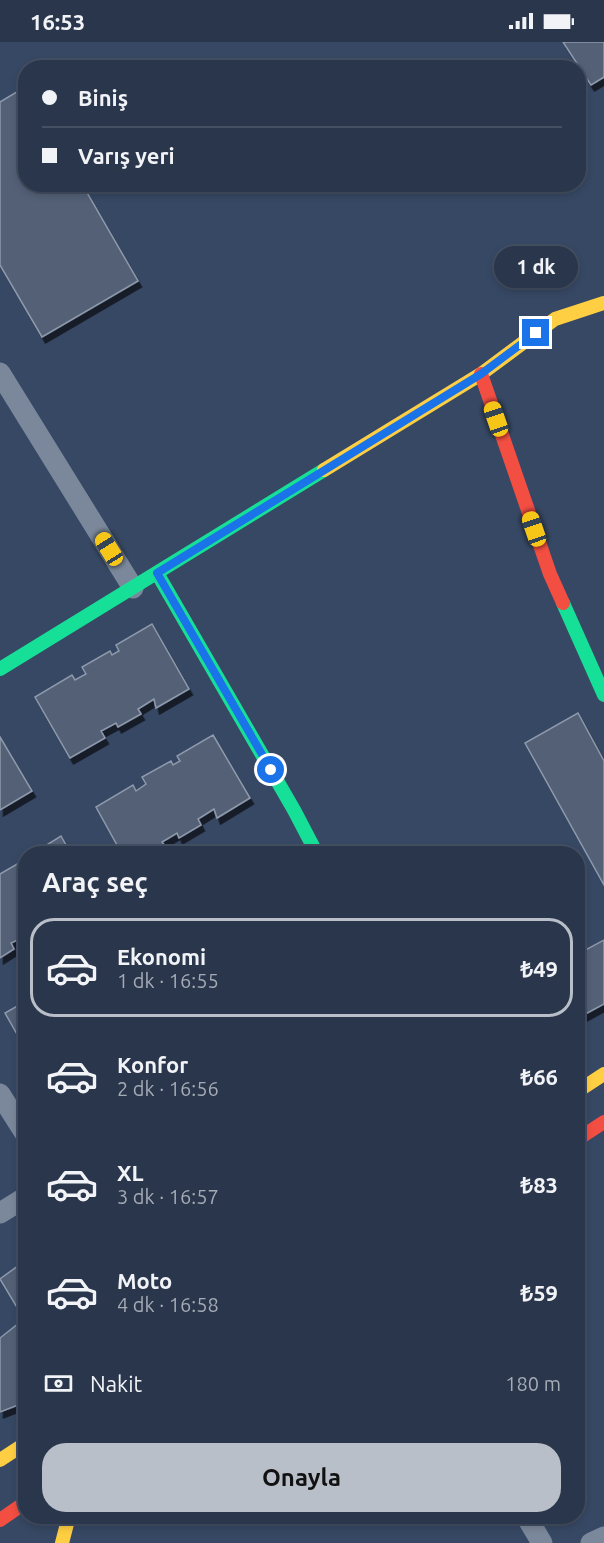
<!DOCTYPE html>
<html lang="tr">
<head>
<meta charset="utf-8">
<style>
	:root { --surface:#29364b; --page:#313e52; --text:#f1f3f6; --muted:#a5abb5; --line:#455063; --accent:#b9bfc9 }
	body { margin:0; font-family:Ubuntu,sans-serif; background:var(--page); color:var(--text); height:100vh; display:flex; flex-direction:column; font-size:22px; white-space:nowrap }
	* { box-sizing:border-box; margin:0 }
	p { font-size:20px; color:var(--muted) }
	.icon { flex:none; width:33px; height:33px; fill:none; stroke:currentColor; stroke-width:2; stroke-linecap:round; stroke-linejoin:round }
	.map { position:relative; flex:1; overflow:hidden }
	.details { position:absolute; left:18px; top:804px; width:567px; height:678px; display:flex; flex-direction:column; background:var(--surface); border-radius:24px; box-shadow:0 3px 9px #0003,0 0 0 2px var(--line) }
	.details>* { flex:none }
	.hud { position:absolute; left:18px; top:18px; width:568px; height:132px; border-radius:24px; box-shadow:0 3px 9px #0003,0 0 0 2px var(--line); display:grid; align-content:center; height:132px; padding:0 24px; background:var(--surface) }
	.end { position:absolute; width:27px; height:27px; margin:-14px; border:8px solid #1a73e8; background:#fff; box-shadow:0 0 0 3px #fff }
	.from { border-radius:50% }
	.bubble { position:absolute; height:42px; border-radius:21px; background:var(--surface); box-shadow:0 3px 9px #0003,0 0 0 2px var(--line); font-size:20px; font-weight:600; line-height:42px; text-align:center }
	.car { position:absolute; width:18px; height:36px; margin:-18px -9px; border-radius:8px; box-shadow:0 0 4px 2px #0007; background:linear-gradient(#f5c518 24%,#345 0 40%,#f5c518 0 76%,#345 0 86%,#f5c518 0) }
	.hud b { display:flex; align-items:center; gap:21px; height:57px; font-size:22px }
	.hud b+b { border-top:2px solid var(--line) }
	.hud i { width:15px; height:15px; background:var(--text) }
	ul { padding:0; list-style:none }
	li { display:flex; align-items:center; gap:18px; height:99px; margin:0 12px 9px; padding:0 12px; border:3px solid transparent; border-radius:24px }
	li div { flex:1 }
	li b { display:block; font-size:22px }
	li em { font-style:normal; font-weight:600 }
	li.on { border-color:var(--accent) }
	li>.icon { width:54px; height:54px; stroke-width:1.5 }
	h2 { padding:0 24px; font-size:27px; line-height:72px }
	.pay { display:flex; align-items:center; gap:15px; height:66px; padding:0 24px; font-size:22px }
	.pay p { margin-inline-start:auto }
	.button { display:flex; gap:12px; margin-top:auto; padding:12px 24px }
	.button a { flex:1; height:69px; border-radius:24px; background:var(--accent); color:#111; font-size:24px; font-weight:600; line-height:69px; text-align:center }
	.status { display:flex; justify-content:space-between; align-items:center; height:42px; padding:0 30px; background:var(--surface); direction:ltr }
	.status svg { height:16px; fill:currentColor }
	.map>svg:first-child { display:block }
	.building { fill:#526076; stroke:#8e99ab; stroke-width:1.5; filter:url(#shadow) }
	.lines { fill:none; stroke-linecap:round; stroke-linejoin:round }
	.street { stroke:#7b889b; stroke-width:21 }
	.fast { stroke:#16e098; stroke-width:14 }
	.slow { stroke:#ffcf43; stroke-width:14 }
	.jam { stroke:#f24e42; stroke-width:14 }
	.route { stroke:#1a73e8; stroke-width:8 }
</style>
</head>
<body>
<div class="status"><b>16:53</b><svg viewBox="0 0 49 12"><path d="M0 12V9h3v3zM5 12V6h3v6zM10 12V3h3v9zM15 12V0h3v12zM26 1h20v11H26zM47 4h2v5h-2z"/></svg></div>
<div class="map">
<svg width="604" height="1501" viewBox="0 0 604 1501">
	<defs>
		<filter id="shadow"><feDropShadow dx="3.5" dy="6" stdDeviation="0" flood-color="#0009"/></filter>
	</defs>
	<rect width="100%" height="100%" fill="#374864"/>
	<!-- building -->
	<g class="building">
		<polygon points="563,0 604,0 604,35 591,43"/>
		<polygon points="25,45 26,142 82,142 138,239 42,295 0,223 0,60"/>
		<polygon points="152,582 189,647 156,666 154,657 138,667 141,672 118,685 116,681 101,689 105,696 70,716 35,655 72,633 75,638 86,632 82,625 110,609 112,613 119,609 116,603"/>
		<polygon points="578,671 604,719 604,843 525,701"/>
		<polygon points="213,693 250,756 217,776 214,767 198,777 201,783 179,796 177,791 162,800 166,806 155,812 122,812 96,765 133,743 136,749 146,742 142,735 171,719 173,723 180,719 177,714"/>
		<polygon points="0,695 32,749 0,768"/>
		<polygon points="61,794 71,812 32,812"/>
		<polygon points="268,804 272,812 256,812"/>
		<polygon points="19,821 22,825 26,823 26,894 11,901 14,907 0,916 0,832"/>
		<polygon points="604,898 604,962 578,976 578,912"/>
		<polygon points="26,959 26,1008 5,971"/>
		<polygon points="26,1218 26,1360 0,1370 0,1296 24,1277 0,1237"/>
	</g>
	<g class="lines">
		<!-- street -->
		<g class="street">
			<polyline points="0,331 133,546"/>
			<polyline points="0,1052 26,1093"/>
			<polyline points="0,1171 26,1155"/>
			<polyline points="526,1474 542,1501"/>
			<polyline points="591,1501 604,1495"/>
		</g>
		<!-- fast -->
		<g class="fast">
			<polyline points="157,531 294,768 317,812"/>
			<polyline points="563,561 604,653"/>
			<polyline points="0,627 324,428"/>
		</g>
		<!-- slow -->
		<g class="slow">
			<polyline points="324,428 481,332 555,277 604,261"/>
			<polyline points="578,1049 604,1032"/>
			<polyline points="0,1418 26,1401"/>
			<polyline points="62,1501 69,1474"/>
		</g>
		<!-- jam -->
		<g class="jam">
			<polyline points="481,332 550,532 563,561"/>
			<polyline points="578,1097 604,1080"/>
			<polyline points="0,1478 26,1460"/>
		</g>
	</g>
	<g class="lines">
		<!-- route -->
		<polyline class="route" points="271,728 157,531 481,332 536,291"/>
	</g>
</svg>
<i class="end from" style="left:271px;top:728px"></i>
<i class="end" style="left:536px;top:291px"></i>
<div class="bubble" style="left:494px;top:204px;width:84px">1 dk</div>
<i class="car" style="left:496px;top:377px;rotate:341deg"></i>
<i class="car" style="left:534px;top:487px;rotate:341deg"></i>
<i class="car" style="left:109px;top:507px;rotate:328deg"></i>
<div class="hud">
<b><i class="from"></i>Biniş</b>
<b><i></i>Varış yeri</b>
</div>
<section class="details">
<h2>Araç seç</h2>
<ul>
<li class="on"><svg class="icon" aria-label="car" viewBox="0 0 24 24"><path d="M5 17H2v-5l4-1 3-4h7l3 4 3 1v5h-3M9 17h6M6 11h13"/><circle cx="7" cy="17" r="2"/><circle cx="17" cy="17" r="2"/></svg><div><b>Ekonomi</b><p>1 dk · 16:55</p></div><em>₺49</em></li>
<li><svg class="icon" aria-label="car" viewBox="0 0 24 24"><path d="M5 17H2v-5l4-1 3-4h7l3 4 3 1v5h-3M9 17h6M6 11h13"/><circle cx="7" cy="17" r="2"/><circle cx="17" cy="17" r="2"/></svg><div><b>Konfor</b><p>2 dk · 16:56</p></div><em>₺66</em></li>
<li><svg class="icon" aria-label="car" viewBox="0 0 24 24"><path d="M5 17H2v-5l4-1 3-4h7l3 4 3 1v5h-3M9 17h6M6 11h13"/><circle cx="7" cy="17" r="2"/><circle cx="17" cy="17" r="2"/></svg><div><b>XL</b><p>3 dk · 16:57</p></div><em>₺83</em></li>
<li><svg class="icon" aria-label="car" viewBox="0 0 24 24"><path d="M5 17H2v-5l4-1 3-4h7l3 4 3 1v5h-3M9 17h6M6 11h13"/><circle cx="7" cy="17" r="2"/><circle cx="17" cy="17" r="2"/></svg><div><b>Moto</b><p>4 dk · 16:58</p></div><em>₺59</em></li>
</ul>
<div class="pay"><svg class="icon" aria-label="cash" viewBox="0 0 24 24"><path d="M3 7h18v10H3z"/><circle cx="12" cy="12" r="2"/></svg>Nakit<p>180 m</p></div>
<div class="button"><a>Onayla</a></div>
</section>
</div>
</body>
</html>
